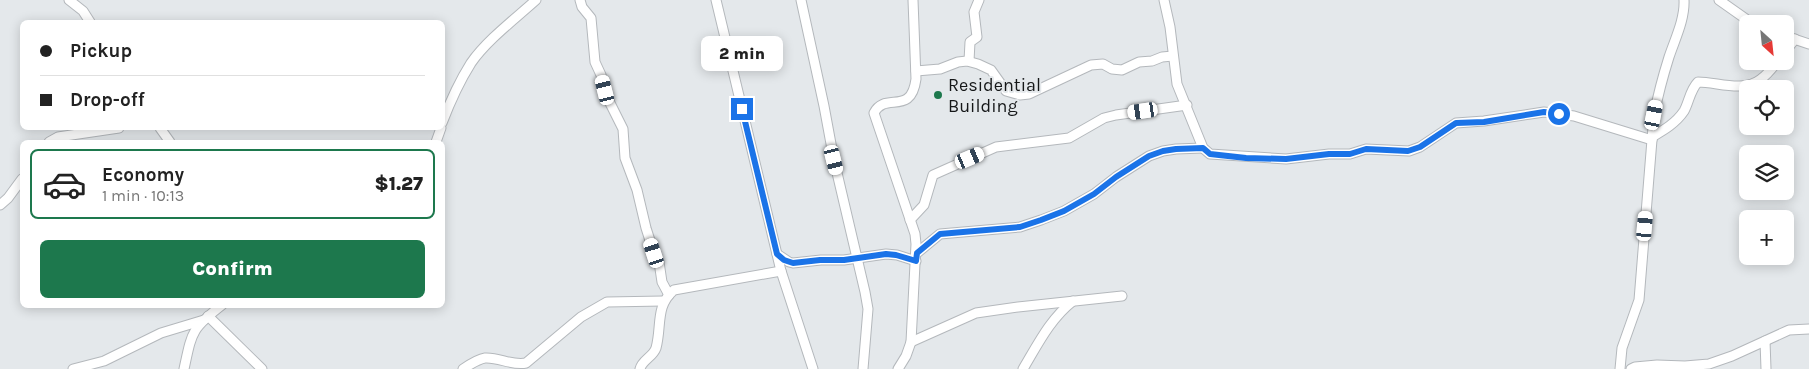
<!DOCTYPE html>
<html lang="en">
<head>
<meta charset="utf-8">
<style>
	:root { --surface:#fff; --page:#f2f2f2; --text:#222; --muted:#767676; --line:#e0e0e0; --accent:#1d784d }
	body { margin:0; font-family:Karla,sans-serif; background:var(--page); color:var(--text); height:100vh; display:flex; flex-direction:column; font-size:19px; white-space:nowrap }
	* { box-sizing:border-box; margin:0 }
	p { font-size:16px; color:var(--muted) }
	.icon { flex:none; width:28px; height:28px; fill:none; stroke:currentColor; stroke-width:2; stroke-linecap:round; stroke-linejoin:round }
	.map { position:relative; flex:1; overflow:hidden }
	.drawer { position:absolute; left:20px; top:140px; width:425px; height:168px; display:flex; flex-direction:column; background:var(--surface); border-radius:8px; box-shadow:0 2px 12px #0003 }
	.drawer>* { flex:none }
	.hud { position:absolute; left:20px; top:20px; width:425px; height:110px; border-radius:8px; box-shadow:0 2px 12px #0003; display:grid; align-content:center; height:110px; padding:0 20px; background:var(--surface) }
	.needle { width:32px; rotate:153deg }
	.buttons { position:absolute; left:1739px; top:15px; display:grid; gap:10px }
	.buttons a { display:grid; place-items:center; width:55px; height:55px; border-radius:8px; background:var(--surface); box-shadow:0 2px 12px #0003; font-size:25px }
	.end { position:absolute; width:22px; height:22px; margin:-11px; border:6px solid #1a73e8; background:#fff; box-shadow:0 0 0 2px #fff }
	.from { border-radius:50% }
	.bubble { position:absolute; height:35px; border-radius:8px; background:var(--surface); box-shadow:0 2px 12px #0003; font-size:16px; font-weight:800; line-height:35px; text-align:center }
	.car { position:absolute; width:15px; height:30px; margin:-15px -8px; border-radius:6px; box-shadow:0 0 4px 1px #0007; background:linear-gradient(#fff 24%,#345 0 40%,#fff 0 76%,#345 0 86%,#fff 0) }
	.hud b { display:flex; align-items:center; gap:18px; height:48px; font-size:19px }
	.hud b+b { border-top:1px solid var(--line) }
	.hud i { width:12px; height:12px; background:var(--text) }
	ul { padding:9px 0 0; list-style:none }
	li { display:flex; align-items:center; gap:15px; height:70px; margin:0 10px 8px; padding:0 10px; border:2px solid transparent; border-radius:8px }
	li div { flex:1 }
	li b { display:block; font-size:19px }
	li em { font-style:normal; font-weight:800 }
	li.on { border-color:var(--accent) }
	li>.icon { width:45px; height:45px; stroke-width:1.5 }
	.action { display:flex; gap:10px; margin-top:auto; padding:10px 20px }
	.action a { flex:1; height:58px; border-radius:8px; background:var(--accent); color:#fff; font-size:20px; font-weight:800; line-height:58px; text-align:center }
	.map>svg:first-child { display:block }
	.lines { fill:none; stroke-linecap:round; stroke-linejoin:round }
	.minor-casing { stroke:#b4b8bc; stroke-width:11 }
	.minor { stroke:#fff; stroke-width:9 }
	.route { stroke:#1a73e8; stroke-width:6 }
	.poi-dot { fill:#1d784d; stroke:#e4e8eb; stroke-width:2 }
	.labels { text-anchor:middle; stroke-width:4; stroke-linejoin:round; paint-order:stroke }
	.poi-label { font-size:18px; fill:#151718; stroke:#e4e8eb; text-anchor:start }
</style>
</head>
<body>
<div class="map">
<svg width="1809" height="369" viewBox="0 0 1809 369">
	<rect width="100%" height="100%" fill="#e4e8eb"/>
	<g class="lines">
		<!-- minor casing -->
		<g class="minor-casing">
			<g id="minor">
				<polyline points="69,0 83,11 90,22"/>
				<polyline points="580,0 582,7 591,18 595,62 601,75 607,97 623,129 625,158 637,190 646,228 654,253 659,262 662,282 669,295"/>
				<polyline points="716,0 781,271 813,369"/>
				<polyline points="801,0 824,106 834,160 865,292 868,309 863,369"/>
				<polyline points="1164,0 1170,27 1177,84 1203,148 1210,154 1286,159 1329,154 1350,154 1366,149 1409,151 1420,147 1456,123 1484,121 1544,112 1574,116 1652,140"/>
				<polyline points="1719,0 1753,24"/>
				<polyline points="1785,36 1809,44"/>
				<polyline points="1785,52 1795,39"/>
				<polyline points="969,61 970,42 977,37 974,12 979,0"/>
				<polyline points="916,71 940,69 958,62 967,61 978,64 991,70 1006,91 1020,95 1029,94 1091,65 1103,64 1112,69 1122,70 1139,62 1152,61 1162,57 1173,56"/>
				<path d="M442,123C450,102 459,82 471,63C487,40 515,19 536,0"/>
				<polyline points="160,128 170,142"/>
				<path d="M1652,137C1664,130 1676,123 1684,111C1689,102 1690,90 1698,82C1718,82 1743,93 1761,79C1768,74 1773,67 1778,61"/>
				<polyline points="49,142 58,137 119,128"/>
				<polyline points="436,142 441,128"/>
				<polyline points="0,205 8,198 22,179"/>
				<polyline points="910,220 924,205 933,175 996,147 1069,138 1104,118 1116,115 1187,105"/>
				<polyline points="917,253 940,234 1020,227 1041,220 1064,211 1094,194 1116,177 1149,156 1163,151 1176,149 1203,148"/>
				<polyline points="777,254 789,262 793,263 821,260 844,260 886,254 897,255 916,261"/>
				<polyline points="208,316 262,369"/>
				<polyline points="1765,341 1766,369"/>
				<polyline points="911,342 976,313 1018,307 1122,296"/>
				<polyline points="73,369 104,361 161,333 204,320"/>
				<path d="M184,369C192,332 191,329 222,305"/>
				<path d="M463,369C469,365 478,359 485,358C499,357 512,366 526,363L581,317L607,302L663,301"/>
				<path d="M640,369C642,360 653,357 656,348C662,326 655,306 674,290L781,271"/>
				<path d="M898,369L906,356L911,342L916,244L915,234L874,113C885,91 911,117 916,79L913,0"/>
				<path d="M1023,369C1038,344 1050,319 1073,301"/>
				<path d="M1620,369L1622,348L1639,300L1654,115C1658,95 1663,76 1669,57C1675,39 1685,19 1684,0"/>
				<polyline points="1631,369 1635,367 1657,365 1685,366 1709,364 1732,356 1789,330 1809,329"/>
			</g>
		</g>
		<!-- minor -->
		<use href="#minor" class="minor"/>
	</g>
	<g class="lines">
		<!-- route -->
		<polyline class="route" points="742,109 777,254 784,260 793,263 820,260 844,260 886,254 896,255 916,261 917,253 940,234 1020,227 1041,220 1064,211 1094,194 1116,177 1149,156 1163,151 1176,149 1203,148 1210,154 1246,158 1286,159 1329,154 1350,154 1366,149 1408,151 1420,147 1456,123 1484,122 1544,112 1559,114"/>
	</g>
	<!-- markers -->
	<circle class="poi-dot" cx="938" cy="95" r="5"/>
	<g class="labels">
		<!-- poi labels -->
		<g class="poi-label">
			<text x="948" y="91">Residential<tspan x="948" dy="21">Building</tspan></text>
		</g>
	</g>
</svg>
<div class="buttons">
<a><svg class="needle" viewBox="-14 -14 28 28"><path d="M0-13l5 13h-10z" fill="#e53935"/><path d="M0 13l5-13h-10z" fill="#767676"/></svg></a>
<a><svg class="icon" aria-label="locate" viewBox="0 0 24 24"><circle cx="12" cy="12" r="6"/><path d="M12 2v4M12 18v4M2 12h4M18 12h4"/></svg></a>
<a><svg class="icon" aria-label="layers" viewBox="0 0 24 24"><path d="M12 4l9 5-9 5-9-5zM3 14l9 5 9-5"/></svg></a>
<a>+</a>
</div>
<i class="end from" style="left:1559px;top:114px"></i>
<i class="end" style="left:742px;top:109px"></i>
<div class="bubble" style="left:701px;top:36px;width:82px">2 min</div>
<i class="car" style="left:605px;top:90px;rotate:346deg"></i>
<i class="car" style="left:1143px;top:111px;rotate:262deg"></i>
<i class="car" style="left:1654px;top:115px;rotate:11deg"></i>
<i class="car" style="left:970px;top:158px;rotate:67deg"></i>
<i class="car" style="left:834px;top:160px;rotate:166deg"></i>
<i class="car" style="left:1645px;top:226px;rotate:5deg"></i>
<i class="car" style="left:654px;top:253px;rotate:342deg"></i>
<div class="hud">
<b><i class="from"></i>Pickup</b>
<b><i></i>Drop-off</b>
</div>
<section class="drawer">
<ul>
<li class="on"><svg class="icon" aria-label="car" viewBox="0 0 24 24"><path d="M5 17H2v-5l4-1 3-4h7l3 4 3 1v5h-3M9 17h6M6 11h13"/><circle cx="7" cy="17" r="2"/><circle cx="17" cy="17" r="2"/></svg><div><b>Economy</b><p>1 min · 10:13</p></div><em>$1.27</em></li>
</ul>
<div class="action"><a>Confirm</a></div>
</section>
</div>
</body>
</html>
